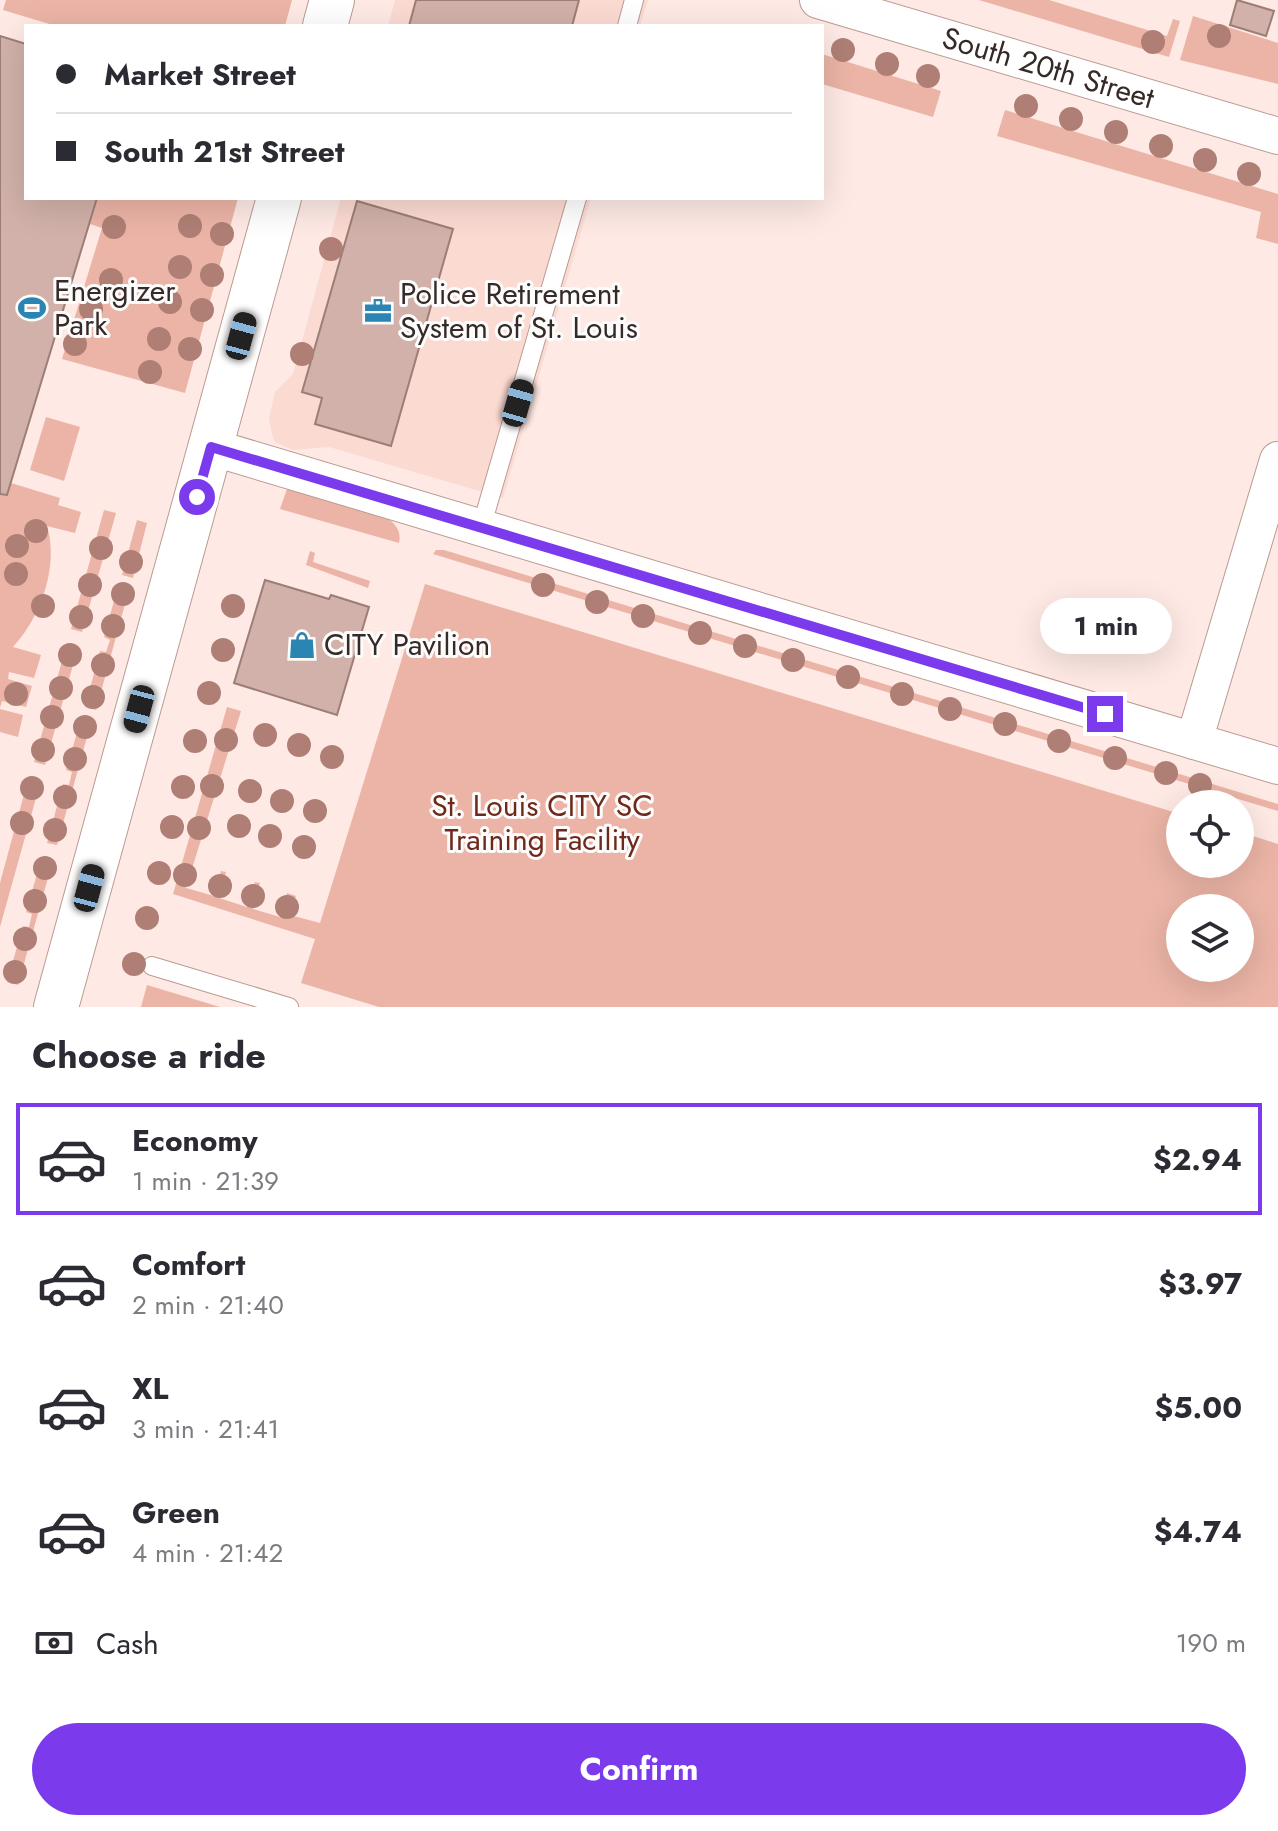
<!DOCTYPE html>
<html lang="en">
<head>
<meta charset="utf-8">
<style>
	:root { --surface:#fff; --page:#f7f7f7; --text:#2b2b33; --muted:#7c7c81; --line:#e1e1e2; --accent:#7c3aed }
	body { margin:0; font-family:Jost,sans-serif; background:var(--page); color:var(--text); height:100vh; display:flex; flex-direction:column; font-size:30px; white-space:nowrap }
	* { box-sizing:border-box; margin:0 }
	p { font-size:26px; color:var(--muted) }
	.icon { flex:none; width:44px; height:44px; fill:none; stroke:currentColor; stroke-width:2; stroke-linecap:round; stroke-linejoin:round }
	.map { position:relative; height:1007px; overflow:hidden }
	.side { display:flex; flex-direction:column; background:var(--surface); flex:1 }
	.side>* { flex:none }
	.guide { position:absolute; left:24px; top:24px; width:800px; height:176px; border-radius:0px; box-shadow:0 8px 32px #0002; display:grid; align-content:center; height:176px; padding:0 32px; background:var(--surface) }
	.tools { position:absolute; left:1166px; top:790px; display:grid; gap:16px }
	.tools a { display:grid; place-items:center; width:88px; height:88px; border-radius:50%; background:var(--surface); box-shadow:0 8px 32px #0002; font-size:40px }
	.end { position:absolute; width:36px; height:36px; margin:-18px; border:10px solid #7c3aed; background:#fff; box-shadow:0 0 0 4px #fff }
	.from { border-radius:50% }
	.bubble { position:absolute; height:56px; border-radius:28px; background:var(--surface); box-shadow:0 8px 32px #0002; font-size:26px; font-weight:700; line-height:56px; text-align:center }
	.car { position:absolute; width:24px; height:48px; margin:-24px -12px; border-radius:10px; box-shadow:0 0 6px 2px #0007; background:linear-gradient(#222 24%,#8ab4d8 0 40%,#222 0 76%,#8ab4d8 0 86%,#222 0) }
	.guide b { display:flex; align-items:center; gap:28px; height:76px; font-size:30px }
	.guide b+b { border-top:2px solid var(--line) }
	.guide i { width:20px; height:20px; background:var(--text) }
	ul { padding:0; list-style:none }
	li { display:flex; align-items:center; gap:24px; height:112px; margin:0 16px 12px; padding:0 16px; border:4px solid transparent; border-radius:0px }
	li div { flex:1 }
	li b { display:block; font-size:30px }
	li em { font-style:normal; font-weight:700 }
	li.current { border-color:var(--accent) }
	li>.icon { width:72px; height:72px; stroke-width:1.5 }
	h2 { padding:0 32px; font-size:36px; line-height:96px }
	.pay { display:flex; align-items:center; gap:20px; height:88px; padding:0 32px; font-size:30px }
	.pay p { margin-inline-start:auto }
	.action { display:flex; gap:16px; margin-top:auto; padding:16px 32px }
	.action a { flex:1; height:92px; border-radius:48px; background:var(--accent); color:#fff; font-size:32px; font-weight:700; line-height:92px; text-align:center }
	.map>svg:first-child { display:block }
	.built { fill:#fbdad2 }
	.green { fill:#ebb4a6; fill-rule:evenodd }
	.building { fill:#d1b1a9; stroke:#9c7e77; stroke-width:2 }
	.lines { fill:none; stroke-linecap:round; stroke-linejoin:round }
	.lane-casing { stroke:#ba9b93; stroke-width:20 }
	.street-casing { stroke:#ba9b93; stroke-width:38 }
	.primary-casing { stroke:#ba9b93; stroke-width:46 }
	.lane { stroke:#fff; stroke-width:18 }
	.street { stroke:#fff; stroke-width:36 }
	.primary { stroke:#fff; stroke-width:44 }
	.tree { fill:#af7f75 }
	.route { stroke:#7c3aed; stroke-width:10 }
	.labels { text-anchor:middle; stroke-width:6; stroke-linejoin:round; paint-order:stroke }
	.street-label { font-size:30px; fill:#362a27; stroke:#fcfcfc }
	.poi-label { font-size:30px; fill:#362a27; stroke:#fcfcfc; text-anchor:start }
	.park-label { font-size:30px; fill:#6e291b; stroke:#fcfcfc }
</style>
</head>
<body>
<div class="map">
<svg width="1278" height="1007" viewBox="0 0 1278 1007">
	<rect width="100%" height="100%" fill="#fee9e4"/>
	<!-- built -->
	<g class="built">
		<polygon points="395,0 648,0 640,26 388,26"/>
		<polygon points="341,198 591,198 503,498 329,447 293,450 275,442 272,435 269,418 275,392 293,374"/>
	</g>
	<!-- green -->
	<g class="green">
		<polygon points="6,0 292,0 285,26 56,26 3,10"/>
		<polygon points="979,0 1049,0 1167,36 1173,19 1180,21 1169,57"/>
		<polygon points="1193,16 1278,43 1278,84 1180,60"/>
		<polygon points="822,54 941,91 933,117 822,84"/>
		<path d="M0,61L26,198L11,483L60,498L58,505L81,512L75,533L47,526C59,566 41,617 13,647L41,655L34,678L9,672L8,679L32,686L26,707L2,701L0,708Z"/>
		<polygon points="1005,110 1278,194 1278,244 1256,238 1261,212 997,136"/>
		<polygon points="98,198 238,198 185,393 62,359 102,228 90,224"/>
		<polygon points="46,417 80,427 64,481 30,470"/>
		<path d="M287,489C308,495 376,510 391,521C398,527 401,534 399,543L280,509Z"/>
		<polygon points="104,510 116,513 82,632 71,629"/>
		<polygon points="137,520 147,523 133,578 122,575"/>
		<polygon points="436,550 444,550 1278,804 1278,811 433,554"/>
		<polygon points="310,551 315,553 313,562 370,581 368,588 306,565"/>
		<polygon points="119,583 130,586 96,710 85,707 100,651 106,652 110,640 104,637"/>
		<path d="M425,584L1180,814V864H1240V832L1278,844V1007H379L301,983L315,939L173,894L227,707L241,711L186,888L214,896L221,871L226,872L219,898L247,907L255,882L260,883L253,909L280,917L287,893L296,896L290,915L320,923ZM1240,908V968H1180V908Z"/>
		<polygon points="67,643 78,647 45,765 34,762"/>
		<polygon points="0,709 23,715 18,737 0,732"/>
		<polygon points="82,716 92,719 57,845 47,843 63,784 69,785 72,772 66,770"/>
		<polygon points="29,776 41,780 0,927 0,883"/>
		<polygon points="42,857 53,860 18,985 7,982 23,926 29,927 32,914 26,912"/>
		<polygon points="147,985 220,1007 141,1007"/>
	</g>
	<!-- building -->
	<g class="building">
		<polygon points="416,0 579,0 572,26 409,26"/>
		<polygon points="1237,0 1274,11 1266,36 1230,25"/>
		<polygon points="0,36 26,44 26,198 97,198 7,495 0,494"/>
		<polygon points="357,201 453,229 391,446 315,424 322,398 302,392"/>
		<polygon points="265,580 329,599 331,595 369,607 337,715 234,683"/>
	</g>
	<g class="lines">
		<!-- lane casing -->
		<g class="lane-casing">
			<g id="lane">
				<polyline points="627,26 634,0"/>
				<polyline points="481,528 577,198"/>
				<polyline points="152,966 289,1007"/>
			</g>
		</g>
		<!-- street casing -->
		<g class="street-casing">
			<g id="street">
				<path id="s1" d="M818,0L1278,136"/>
				<polyline points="211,447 1278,766"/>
				<polyline points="1194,741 1278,460"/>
			</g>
		</g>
		<!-- primary casing -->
		<g class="primary-casing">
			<g id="primary">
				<polyline points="325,26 332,0"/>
				<polyline points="56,1007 279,198"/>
			</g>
		</g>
		<!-- lane -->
		<use href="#lane" class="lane"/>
		<!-- street -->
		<use href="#street" class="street"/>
		<!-- primary -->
		<use href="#primary" class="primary"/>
	</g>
	<!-- trees -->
	<g class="tree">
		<circle cx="1219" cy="36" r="12"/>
		<circle cx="1153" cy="42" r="12"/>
		<circle cx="843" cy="50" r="12"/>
		<circle cx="887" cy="64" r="12"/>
		<circle cx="928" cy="76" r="12"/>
		<circle cx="1026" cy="106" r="12"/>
		<circle cx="1071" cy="119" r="12"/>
		<circle cx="1116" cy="132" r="12"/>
		<circle cx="1161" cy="146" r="12"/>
		<circle cx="1205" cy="160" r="12"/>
		<circle cx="1249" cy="174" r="12"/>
		<circle cx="190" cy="226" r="12"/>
		<circle cx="114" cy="227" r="12"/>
		<circle cx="222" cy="234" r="12"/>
		<circle cx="331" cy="249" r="12"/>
		<circle cx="180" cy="267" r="12"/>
		<circle cx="212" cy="275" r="12"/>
		<circle cx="111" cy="280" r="12"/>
		<circle cx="170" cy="302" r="12"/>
		<circle cx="91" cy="309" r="12"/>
		<circle cx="202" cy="310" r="12"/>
		<circle cx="159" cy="339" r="12"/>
		<circle cx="75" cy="344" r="12"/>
		<circle cx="190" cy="349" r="12"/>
		<circle cx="302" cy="354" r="12"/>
		<circle cx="150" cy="372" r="12"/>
		<circle cx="36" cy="531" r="12"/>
		<circle cx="17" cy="546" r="12"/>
		<circle cx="101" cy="548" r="12"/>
		<circle cx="131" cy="562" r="12"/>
		<circle cx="16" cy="574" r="12"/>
		<circle cx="90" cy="585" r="12"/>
		<circle cx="543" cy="585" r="12"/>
		<circle cx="123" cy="594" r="12"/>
		<circle cx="597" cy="602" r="12"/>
		<circle cx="43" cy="606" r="12"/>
		<circle cx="233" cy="606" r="12"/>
		<circle cx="643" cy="616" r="12"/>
		<circle cx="81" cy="617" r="12"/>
		<circle cx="113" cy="626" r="12"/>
		<circle cx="700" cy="633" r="12"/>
		<circle cx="745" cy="646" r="12"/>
		<circle cx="223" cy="650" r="12"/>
		<circle cx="70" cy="655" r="12"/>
		<circle cx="793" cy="660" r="12"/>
		<circle cx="103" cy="665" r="12"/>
		<circle cx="848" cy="677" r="12"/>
		<circle cx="61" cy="688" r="12"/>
		<circle cx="209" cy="693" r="12"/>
		<circle cx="16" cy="694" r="12"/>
		<circle cx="902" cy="694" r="12"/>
		<circle cx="93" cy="697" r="12"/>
		<circle cx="950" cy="709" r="12"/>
		<circle cx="52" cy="717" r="12"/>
		<circle cx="1005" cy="724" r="12"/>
		<circle cx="85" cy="727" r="12"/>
		<circle cx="265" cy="735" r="12"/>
		<circle cx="226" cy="740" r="12"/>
		<circle cx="195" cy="741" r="12"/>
		<circle cx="1059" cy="741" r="12"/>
		<circle cx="299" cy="745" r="12"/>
		<circle cx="43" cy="750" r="12"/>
		<circle cx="332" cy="757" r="12"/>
		<circle cx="1115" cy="758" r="12"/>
		<circle cx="75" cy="759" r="12"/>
		<circle cx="1166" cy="773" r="12"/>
		<circle cx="1200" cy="785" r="12"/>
		<circle cx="212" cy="786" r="12"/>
		<circle cx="183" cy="787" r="12"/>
		<circle cx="32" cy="788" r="12"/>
		<circle cx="250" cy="791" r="12"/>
		<circle cx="65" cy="797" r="12"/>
		<circle cx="282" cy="801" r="12"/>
		<circle cx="315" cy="811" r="12"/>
		<circle cx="22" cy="823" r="12"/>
		<circle cx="239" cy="826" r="12"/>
		<circle cx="172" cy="827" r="12"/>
		<circle cx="199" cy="828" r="12"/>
		<circle cx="55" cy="830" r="12"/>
		<circle cx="270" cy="836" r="12"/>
		<circle cx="304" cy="847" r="12"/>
		<circle cx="45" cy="868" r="12"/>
		<circle cx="159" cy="873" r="12"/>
		<circle cx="185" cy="875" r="12"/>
		<circle cx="220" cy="886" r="12"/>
		<circle cx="253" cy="896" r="12"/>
		<circle cx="35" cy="901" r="12"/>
		<circle cx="287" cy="907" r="12"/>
		<circle cx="147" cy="918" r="12"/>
		<circle cx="25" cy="939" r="12"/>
		<circle cx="134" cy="964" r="12"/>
		<circle cx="15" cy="972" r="12"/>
	</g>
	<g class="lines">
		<!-- route -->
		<polyline class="route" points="197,497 211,447 1105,714"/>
	</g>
	<!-- icons -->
	<defs>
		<g id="stadium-bare" transform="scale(2.16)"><path d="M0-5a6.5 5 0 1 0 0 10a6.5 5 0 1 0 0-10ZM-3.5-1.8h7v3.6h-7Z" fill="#2a85b3" stroke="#fcfcfc" stroke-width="2.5" paint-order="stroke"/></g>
		<g id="office-bare" transform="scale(2.16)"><path d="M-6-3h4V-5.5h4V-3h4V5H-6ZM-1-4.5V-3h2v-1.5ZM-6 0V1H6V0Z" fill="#2a85b3" stroke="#fcfcfc" stroke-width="2.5" paint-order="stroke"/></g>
		<g id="shop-bare" transform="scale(2.16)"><path d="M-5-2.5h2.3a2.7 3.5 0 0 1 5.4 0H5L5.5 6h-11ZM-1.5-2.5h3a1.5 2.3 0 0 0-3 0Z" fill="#2a85b3" stroke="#fcfcfc" stroke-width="2.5" paint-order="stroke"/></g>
	</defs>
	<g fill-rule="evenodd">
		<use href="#stadium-bare" x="32" y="308"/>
		<use href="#office-bare" x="378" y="311"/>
		<use href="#shop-bare" x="302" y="645"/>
	</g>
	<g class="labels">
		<!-- street labels -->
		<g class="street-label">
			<text dy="10" stroke="none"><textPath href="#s1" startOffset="240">South 20th Street</textPath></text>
		</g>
		<!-- poi labels -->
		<g class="poi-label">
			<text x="54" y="301">Energizer<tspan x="54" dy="34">Park</tspan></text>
			<text x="400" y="304">Police Retirement<tspan x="400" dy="34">System of St. Louis</tspan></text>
			<text x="324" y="655">CITY Pavilion</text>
		</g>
		<!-- park labels -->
		<g class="park-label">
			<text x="542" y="816">St. Louis CITY SC<tspan x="542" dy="34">Training Facility</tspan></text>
		</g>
	</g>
</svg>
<div class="tools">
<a><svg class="icon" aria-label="locate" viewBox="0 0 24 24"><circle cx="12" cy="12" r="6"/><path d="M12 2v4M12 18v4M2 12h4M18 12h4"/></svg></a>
<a><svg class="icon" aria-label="layers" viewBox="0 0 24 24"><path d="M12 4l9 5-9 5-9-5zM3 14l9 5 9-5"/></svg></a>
</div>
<i class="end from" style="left:197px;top:497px"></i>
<i class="end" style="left:1105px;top:714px"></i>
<div class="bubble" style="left:1040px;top:598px;width:132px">1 min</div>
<i class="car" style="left:241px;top:336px;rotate:15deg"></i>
<i class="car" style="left:518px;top:403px;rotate:16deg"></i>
<i class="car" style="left:139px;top:709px;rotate:195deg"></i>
<i class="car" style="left:89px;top:888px;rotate:15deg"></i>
<div class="guide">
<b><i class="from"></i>Market Street</b>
<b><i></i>South 21st Street</b>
</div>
</div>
<section class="side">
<h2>Choose a ride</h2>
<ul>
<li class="current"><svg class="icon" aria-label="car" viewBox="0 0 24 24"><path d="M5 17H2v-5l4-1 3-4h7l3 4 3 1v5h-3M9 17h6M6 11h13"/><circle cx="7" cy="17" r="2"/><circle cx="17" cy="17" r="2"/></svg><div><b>Economy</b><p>1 min · 21:39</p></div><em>$2.94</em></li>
<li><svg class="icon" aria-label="car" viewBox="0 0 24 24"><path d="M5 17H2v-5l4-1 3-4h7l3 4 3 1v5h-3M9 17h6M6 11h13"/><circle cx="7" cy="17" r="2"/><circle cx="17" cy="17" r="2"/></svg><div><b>Comfort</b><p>2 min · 21:40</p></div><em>$3.97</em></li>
<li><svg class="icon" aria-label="car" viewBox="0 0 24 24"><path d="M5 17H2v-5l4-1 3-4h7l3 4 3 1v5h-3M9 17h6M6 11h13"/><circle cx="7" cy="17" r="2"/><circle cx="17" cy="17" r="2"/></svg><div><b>XL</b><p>3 min · 21:41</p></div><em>$5.00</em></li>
<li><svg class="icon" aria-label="car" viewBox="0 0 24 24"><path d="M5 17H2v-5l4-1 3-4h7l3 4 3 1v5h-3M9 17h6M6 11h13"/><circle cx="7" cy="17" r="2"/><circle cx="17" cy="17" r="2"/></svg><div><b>Green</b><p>4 min · 21:42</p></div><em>$4.74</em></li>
</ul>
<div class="pay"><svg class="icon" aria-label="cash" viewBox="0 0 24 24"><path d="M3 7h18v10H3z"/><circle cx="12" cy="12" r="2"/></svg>Cash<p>190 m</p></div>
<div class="action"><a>Confirm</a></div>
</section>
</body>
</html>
